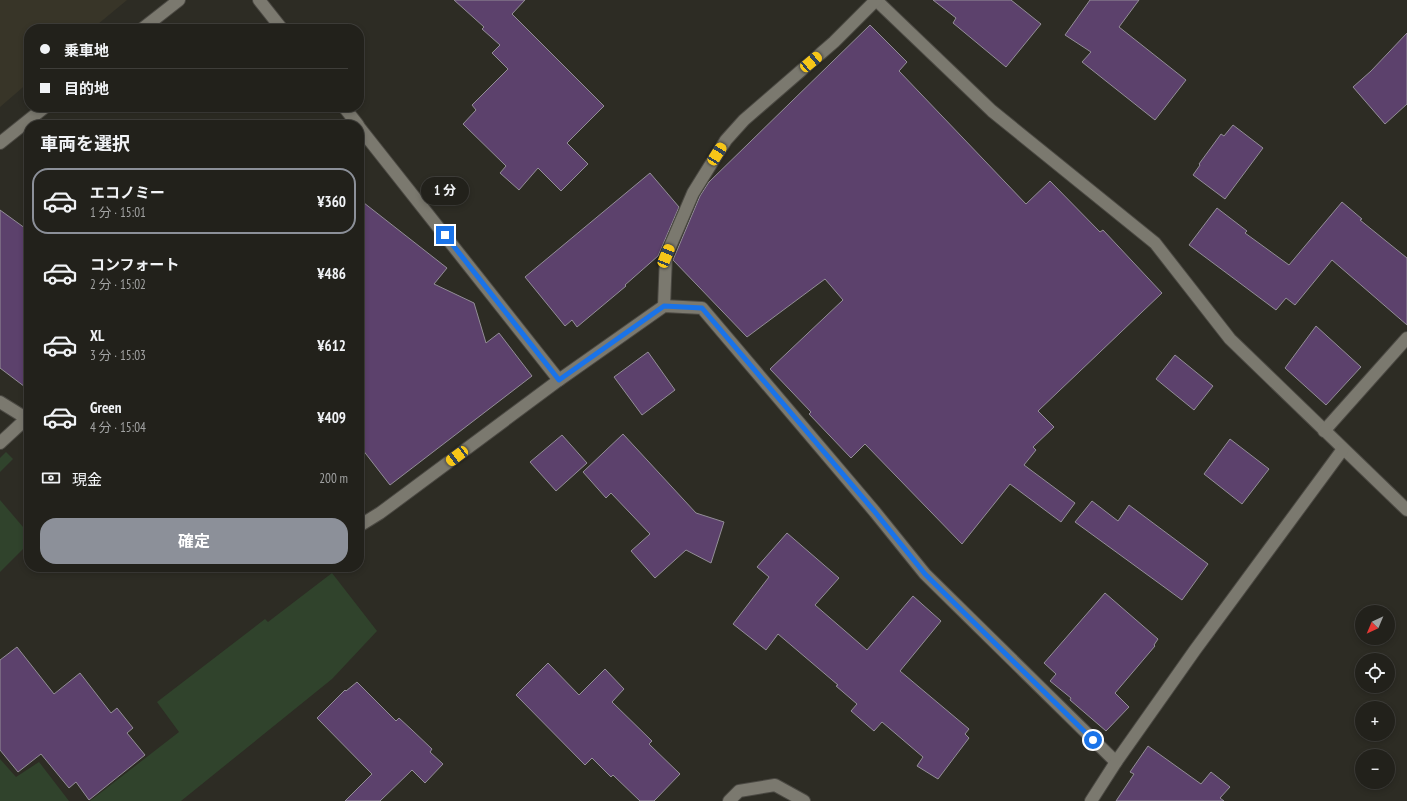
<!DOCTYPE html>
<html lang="ja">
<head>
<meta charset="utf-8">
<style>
	:root { --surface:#22211b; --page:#2a2924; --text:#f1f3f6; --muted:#a2a3a3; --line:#3f3e3a; --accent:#8c9099 }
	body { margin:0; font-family:"PT Sans Narrow","Noto Sans JP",sans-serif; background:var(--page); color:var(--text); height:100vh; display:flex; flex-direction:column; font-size:15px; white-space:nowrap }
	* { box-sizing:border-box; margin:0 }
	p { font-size:13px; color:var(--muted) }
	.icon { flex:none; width:22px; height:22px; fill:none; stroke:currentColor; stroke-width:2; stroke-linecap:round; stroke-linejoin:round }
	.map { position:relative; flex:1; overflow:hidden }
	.panel { position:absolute; left:24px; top:120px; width:340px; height:452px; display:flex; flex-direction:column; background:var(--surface); border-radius:16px; box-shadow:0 2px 6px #0003,0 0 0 1px var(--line) }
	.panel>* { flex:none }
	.banner { position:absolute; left:24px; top:24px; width:340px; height:88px; border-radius:16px; box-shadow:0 2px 6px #0003,0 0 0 1px var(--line); display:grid; align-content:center; height:88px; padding:0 16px; background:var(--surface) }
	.needle { width:26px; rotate:224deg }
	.buttons { position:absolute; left:1355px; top:605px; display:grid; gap:8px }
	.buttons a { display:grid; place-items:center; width:40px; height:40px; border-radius:50%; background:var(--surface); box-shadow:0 2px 6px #0003,0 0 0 1px var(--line); font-size:20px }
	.end { position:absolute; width:18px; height:18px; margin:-9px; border:5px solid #1a73e8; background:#fff; box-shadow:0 0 0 2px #fff }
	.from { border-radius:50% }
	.bubble { position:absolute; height:28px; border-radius:14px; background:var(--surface); box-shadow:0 2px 6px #0003,0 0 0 1px var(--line); font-size:13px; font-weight:700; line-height:28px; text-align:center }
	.car { position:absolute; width:12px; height:24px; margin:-12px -6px; border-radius:5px; box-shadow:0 0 3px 1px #0007; background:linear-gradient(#f5c518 24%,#345 0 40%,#f5c518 0 76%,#345 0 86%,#f5c518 0) }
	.banner b { display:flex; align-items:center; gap:14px; height:38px; font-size:15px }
	.banner b+b { border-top:1px solid var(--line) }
	.banner i { width:10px; height:10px; background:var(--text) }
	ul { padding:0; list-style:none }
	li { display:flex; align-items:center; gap:12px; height:66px; margin:0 8px 6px; padding:0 8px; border:2px solid transparent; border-radius:16px }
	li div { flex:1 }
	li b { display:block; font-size:15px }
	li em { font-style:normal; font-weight:700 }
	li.current { border-color:var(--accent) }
	li>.icon { width:36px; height:36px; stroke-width:1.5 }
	h2 { padding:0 16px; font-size:18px; line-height:48px }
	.pay { display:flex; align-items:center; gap:10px; height:44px; padding:0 16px; font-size:15px }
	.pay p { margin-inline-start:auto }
	.primary-button { display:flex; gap:8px; margin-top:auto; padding:8px 16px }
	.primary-button a { flex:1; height:46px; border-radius:16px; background:var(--accent); color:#fff; font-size:16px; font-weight:700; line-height:46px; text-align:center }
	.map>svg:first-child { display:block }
	.built { fill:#383528 }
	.green { fill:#30432c }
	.building { fill:#5c416c; stroke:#938e97 }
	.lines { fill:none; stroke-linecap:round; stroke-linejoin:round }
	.minor-casing { stroke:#4b4943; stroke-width:14 }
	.minor { stroke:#7b796f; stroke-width:12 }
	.route { stroke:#1a73e8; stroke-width:5 }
</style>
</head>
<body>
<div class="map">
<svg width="1407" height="801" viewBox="0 0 1407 801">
	<rect width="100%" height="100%" fill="#2d2c24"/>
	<!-- built -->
	<polygon class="built" points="0,0 127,0 92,29 29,29 29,82 0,107"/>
	<!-- green -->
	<g class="green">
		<polygon points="6,452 13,459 0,472 0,458"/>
		<polygon points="0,500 29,534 29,543 0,572"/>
		<polygon points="332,573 377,631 332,679 181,801 90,801 179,732 157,702 265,619 268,622"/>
		<polygon points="0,759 16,777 39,762 69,801 0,801"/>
	</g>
	<!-- building -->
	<g class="building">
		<polygon points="454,0 525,0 512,14 604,106 567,143 588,164 561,191 538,168 519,190 500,173 506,166 463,124 476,110 472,105 508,69 492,53 500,45 482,29 484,27"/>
		<polygon points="933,0 1011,0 1041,24 1006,67 953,23 956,18"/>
		<polygon points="1090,0 1139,0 1119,27 1186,80 1155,120 1082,62 1091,52 1065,35"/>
		<polygon points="870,25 907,62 899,71 1026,204 1050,181 1100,232 1103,230 1162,293 1038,411 1054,427 1033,447 1036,450 1024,465 1075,503 1061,522 1010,484 962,544 865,444 851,458 809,414 811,412 770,369 843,300 825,279 747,337 673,260 700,196 709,182"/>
		<polygon points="1407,33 1407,104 1385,124 1353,87 1371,71"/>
		<polygon points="1233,125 1263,148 1225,199 1193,175 1200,165 1199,164 1221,134 1224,136"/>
		<polygon points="650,173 679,207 658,256 625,285 626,286 577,327 572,320 565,326 525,277"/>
		<polygon points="359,199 447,268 434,284 474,303 486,343 499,333 532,376 390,485 359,445"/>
		<polygon points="1342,202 1362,219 1360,220 1407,258 1407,325 1332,260 1295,305 1286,298 1276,310 1189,245 1217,208 1247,231 1245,233 1289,265"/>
		<polygon points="0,210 29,231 29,390 0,368"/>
		<polygon points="1316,326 1361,367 1326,405 1285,368"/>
		<polygon points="648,352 675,390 642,415 614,377"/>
		<polygon points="1175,355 1213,386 1194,410 1156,379"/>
		<polygon points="623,434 696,513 724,522 711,563 686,550 655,578 631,551 650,534 611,493 606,498 583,472"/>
		<polygon points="562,435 587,463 556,491 530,462"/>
		<polygon points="1230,439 1269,469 1242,504 1204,474"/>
		<polygon points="1092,501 1118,521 1129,505 1208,564 1182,600 1075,522"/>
		<polygon points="787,533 839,578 815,605 867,650 913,596 941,621 900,671 969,729 965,734 969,738 938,779 917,766 923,757 882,722 874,731 851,711 857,704 836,686 838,685 778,634 766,650 733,624 769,577 757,567"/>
		<polygon points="1105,593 1158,639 1154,645 1155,646 1115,693 1129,707 1106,731 1070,700 1071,698 1050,681 1056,674 1044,663"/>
		<polygon points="17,647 54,694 80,673 111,713 117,708 133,728 127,733 145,755 89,800 76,782 69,788 41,754 18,772 0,750 0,660"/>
		<polygon points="548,663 579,695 605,669 624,689 612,702 652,741 649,744 680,774 654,801 640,801 613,775 611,777 592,758 585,765 516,695"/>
		<polygon points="357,682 396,721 399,718 412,730 432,749 430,752 443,764 425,783 412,770 380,801 345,801 372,774 317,718 345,690 346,691"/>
		<polygon points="1148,746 1201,784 1211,772 1230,787 1220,798 1224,801 1116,801 1134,774 1130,772"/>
	</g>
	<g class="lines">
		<!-- minor casing -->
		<g class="minor-casing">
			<g id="minor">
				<polyline points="259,0 282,29"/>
				<polyline points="876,0 992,111 1155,243 1230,339 1407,510"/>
				<polyline points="142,29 179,0"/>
				<polyline points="344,107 358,125"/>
				<polyline points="359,127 559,380 664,306 702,308 875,512 925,574 1116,762"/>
				<polyline points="0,143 45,107"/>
				<polyline points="664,306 666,256 693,193 726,140 744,120 834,42 876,0"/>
				<polyline points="0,402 29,420"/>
				<polyline points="1324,431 1407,338"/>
				<polyline points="0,443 26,419"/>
				<polyline points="359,526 380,513 559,380"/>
				<polyline points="729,801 739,791 775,785 804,801"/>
				<polyline points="1091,801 1116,762 1195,650 1343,449"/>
			</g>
		</g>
		<!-- minor -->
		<use href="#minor" class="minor"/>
	</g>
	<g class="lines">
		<!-- route -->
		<polyline class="route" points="445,235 559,380 664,306 702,308 875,512 925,574 1093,740"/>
	</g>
</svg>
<div class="buttons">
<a><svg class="needle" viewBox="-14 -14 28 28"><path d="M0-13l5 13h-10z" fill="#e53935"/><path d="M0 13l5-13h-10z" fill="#a2a3a3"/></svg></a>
<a><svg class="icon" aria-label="locate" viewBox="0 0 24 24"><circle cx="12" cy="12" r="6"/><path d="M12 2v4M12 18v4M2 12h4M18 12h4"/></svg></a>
<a>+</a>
<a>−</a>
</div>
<i class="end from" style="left:1093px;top:740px"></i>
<i class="end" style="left:445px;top:235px"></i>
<div class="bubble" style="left:421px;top:177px;width:48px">1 分</div>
<i class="car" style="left:811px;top:62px;rotate:50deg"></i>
<i class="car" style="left:717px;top:154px;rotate:32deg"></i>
<i class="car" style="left:666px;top:256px;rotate:22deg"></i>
<i class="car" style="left:457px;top:456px;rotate:233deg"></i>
<div class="banner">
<b><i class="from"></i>乗車地</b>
<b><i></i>目的地</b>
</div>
<section class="panel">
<h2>車両を選択</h2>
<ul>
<li class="current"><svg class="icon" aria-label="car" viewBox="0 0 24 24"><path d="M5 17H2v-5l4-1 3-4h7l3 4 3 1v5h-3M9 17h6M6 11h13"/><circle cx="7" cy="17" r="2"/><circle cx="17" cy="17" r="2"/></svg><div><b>エコノミー</b><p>1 分 · 15:01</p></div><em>¥360</em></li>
<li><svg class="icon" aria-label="car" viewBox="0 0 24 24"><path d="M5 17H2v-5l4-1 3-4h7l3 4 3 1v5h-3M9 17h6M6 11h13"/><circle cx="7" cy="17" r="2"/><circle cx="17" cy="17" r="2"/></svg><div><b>コンフォート</b><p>2 分 · 15:02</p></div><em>¥486</em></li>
<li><svg class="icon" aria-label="car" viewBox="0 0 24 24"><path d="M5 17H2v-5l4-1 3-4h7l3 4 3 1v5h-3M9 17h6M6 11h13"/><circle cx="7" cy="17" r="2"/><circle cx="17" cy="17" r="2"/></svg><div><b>XL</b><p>3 分 · 15:03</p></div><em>¥612</em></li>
<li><svg class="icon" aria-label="car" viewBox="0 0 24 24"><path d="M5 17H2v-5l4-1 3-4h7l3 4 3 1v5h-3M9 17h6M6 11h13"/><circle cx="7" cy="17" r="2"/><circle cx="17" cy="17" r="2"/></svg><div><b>Green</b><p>4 分 · 15:04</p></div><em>¥409</em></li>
</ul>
<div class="pay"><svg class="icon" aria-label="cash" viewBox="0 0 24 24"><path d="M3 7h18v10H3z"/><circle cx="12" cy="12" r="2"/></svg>現金<p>200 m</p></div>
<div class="primary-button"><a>確定</a></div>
</section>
</div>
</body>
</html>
